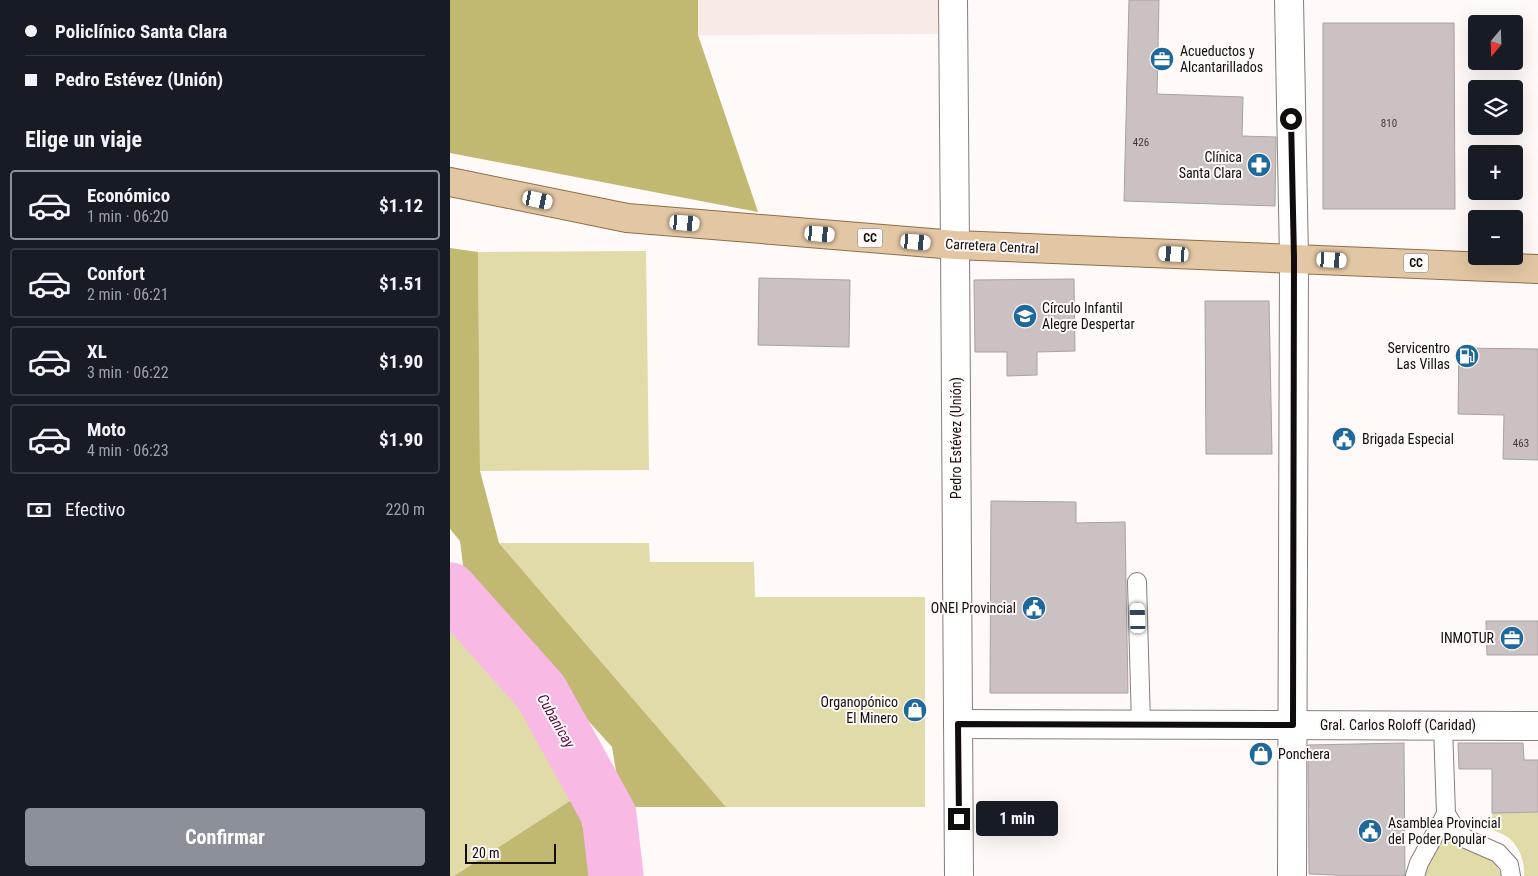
<!DOCTYPE html>
<html lang="es">
<head>
<meta charset="utf-8">
<style>
	:root { --surface:#171b24; --page:#242831; --text:#f1f3f6; --muted:#9ea1a6; --line:#363941; --accent:#8c9099 }
	body { margin:0; font-family:"Roboto Condensed",sans-serif; background:var(--page); color:var(--text); height:100vh; display:flex; flex-direction:column; font-size:19px; white-space:nowrap }
	* { box-sizing:border-box; margin:0 }
	p { font-size:16px; color:var(--muted) }
	.icon { flex:none; width:28px; height:28px; fill:none; stroke:currentColor; stroke-width:2; stroke-linecap:round; stroke-linejoin:round }
	.map { position:relative; flex:1; overflow:hidden }
	.panel { display:flex; flex-direction:column; background:var(--surface); width:450px }
	.panel>* { flex:none }
	.banner { display:grid; align-content:center; height:110px; padding:0 25px; background:var(--surface) }
	.needle { width:32px; rotate:199deg }
	.buttons { position:absolute; left:1018px; top:15px; display:grid; gap:10px }
	.buttons a { display:grid; place-items:center; width:55px; height:55px; border-radius:5px; background:var(--surface); box-shadow:0 5px 20px #0002; font-size:25px }
	.scale { position:absolute; left:15px; bottom:12px; width:91px; box-sizing:border-box; padding-left:5px; border:2px solid #100d0c; border-top:0; font-size:14px; line-height:18px; white-space:nowrap; color:#100d0c; -webkit-text-stroke:4px #fff9f8; paint-order:stroke }
	.end { position:absolute; width:22px; height:22px; margin:-11px; border:6px solid #100d0c; background:#fff; box-shadow:0 0 0 2px #fff }
	.from { border-radius:50% }
	.bubble { position:absolute; height:35px; border-radius:5px; background:var(--surface); box-shadow:0 5px 20px #0002; font-size:16px; font-weight:700; line-height:35px; text-align:center }
	.car { position:absolute; width:15px; height:30px; margin:-15px -8px; border-radius:6px; box-shadow:0 0 4px 1px #0007; background:linear-gradient(#fff 24%,#345 0 40%,#fff 0 76%,#345 0 86%,#fff 0) }
	.banner b { display:flex; align-items:center; gap:18px; height:48px; font-size:19px }
	.banner b+b { border-top:1px solid var(--line) }
	.banner i { width:12px; height:12px; background:var(--text) }
	ul { padding:0; list-style:none }
	li { display:flex; align-items:center; gap:15px; height:70px; margin:0 10px 8px; padding:0 15px; border:2px solid var(--line); border-radius:5px }
	li div { flex:1 }
	li b { display:block; font-size:19px }
	li em { font-style:normal; font-weight:700 }
	li.active { border-color:var(--accent) }
	li>.icon { width:45px; height:45px; stroke-width:1.5 }
	h2 { padding:0 25px; font-size:22px; line-height:60px }
	.pay { display:flex; align-items:center; gap:12px; height:55px; padding:0 25px; font-size:19px }
	.pay p { margin-inline-start:auto }
	.primary-button { display:flex; gap:10px; margin-top:auto; padding:10px 25px }
	.primary-button a { flex:1; height:58px; border-radius:5px; background:var(--accent); color:#fff; font-size:20px; font-weight:700; line-height:58px; text-align:center }
	main { display:flex; flex:1; min-height:0 }
	.map>svg:first-child { display:block }
	.built { fill:#f8eae6 }
	.green { fill:#e0dba9 }
	.forest { fill:#c1b872 }
	.lines { fill:none; stroke-linecap:round; stroke-linejoin:round }
	.river { stroke:#f8b9e5; stroke-width:55 }
	.building { fill:#cbc1c2; stroke:#aaa1a2 }
	.service-casing { stroke:#867d7b; stroke-width:20 }
	.minor-casing { stroke:#867d7b; stroke-width:30 }
	.tertiary-casing { stroke:#867d7b; stroke-width:30 }
	.primary-casing { stroke:#8d6e48; stroke-width:30 }
	.service { stroke:#fff; stroke-width:18 }
	.minor { stroke:#fff; stroke-width:28 }
	.tertiary { stroke:#fff; stroke-width:28 }
	.primary { stroke:#e3c7a4; stroke-width:28 }
	.route { stroke:#100d0c; stroke-width:6 }
	.labels { text-anchor:middle; stroke-width:4; stroke-linejoin:round; paint-order:stroke }
	.number-label { font-size:11px; fill:#3f3a3a }
	.shield { fill:#fff9f8; stroke:#585453; stroke-width:1 }
	.shield-label { font-size:12px; font-weight:bold; fill:#100d0c }
	.poi-label { font-size:14px; fill:#100d0c; stroke:#fff9f8; text-anchor:start }
	.street-label { font-size:14px; fill:#100d0c; stroke:#fff9f8 }
	.water-label { font-size:15px; font-style:italic; fill:#570f48; stroke:#fff9f8 }
</style>
</head>
<body>
<main>
<section class="panel">
<div class="banner">
<b><i class="from"></i>Policlínico Santa Clara</b>
<b><i></i>Pedro Estévez (Unión)</b>
</div>
<h2>Elige un viaje</h2>
<ul>
<li class="active"><svg class="icon" aria-label="car" viewBox="0 0 24 24"><path d="M5 17H2v-5l4-1 3-4h7l3 4 3 1v5h-3M9 17h6M6 11h13"/><circle cx="7" cy="17" r="2"/><circle cx="17" cy="17" r="2"/></svg><div><b>Económico</b><p>1 min · 06:20</p></div><em>$1.12</em></li>
<li><svg class="icon" aria-label="car" viewBox="0 0 24 24"><path d="M5 17H2v-5l4-1 3-4h7l3 4 3 1v5h-3M9 17h6M6 11h13"/><circle cx="7" cy="17" r="2"/><circle cx="17" cy="17" r="2"/></svg><div><b>Confort</b><p>2 min · 06:21</p></div><em>$1.51</em></li>
<li><svg class="icon" aria-label="car" viewBox="0 0 24 24"><path d="M5 17H2v-5l4-1 3-4h7l3 4 3 1v5h-3M9 17h6M6 11h13"/><circle cx="7" cy="17" r="2"/><circle cx="17" cy="17" r="2"/></svg><div><b>XL</b><p>3 min · 06:22</p></div><em>$1.90</em></li>
<li><svg class="icon" aria-label="car" viewBox="0 0 24 24"><path d="M5 17H2v-5l4-1 3-4h7l3 4 3 1v5h-3M9 17h6M6 11h13"/><circle cx="7" cy="17" r="2"/><circle cx="17" cy="17" r="2"/></svg><div><b>Moto</b><p>4 min · 06:23</p></div><em>$1.90</em></li>
</ul>
<div class="pay"><svg class="icon" aria-label="cash" viewBox="0 0 24 24"><path d="M3 7h18v10H3z"/><circle cx="12" cy="12" r="2"/></svg>Efectivo<p>220 m</p></div>
<div class="primary-button"><a>Confirmar</a></div>
</section>
<div class="map">
<svg width="1088" height="876" viewBox="0 0 1088 876">
	<rect width="100%" height="100%" fill="#fff9f8"/>
	<!-- built -->
	<polygon class="built" points="248,0 488,0 488,34 248,35"/>
	<!-- green -->
	<g class="green">
		<polygon points="196,251 199,470 30,471 28,252"/>
		<polygon points="49,543 199,543 200,562 304,562 305,597 475,597 475,807 276,807"/>
		<polygon points="0,631 75,713 126,797 4,876 0,876"/>
		<path d="M1088,812V876H1074C1075,863 1070,848 1060,839C1056,835 1048,832 1042,830V813Z"/>
		<polygon points="997,827 1045,863 1052,876 974,876 973,871"/>
	</g>
	<!-- forest -->
	<g class="forest">
		<polygon points="0,0 248,0 248,35 308,212 0,153"/>
		<polygon points="0,248 28,252 30,471 49,543 276,807 172,807 162,747 115,695 55,614 14,573 10,541 0,529"/>
		<polygon points="126,797 144,876 4,876"/>
	</g>
	<g class="lines">
		<!-- river -->
		<polyline class="river" points="0,590 91,692 159,815 166,876"/>
	</g>
	<!-- building -->
	<g class="building">
		<polygon points="679,0 709,0 707,94 793,97 792,136 826,137 825,206 674,201"/>
		<polygon points="873,23 1004,23 1005,209 873,209"/>
		<polygon points="309,278 400,280 399,347 308,345"/>
		<polygon points="624,279 625,351 587,352 587,375 557,376 557,352 525,352 524,280"/>
		<polygon points="755,301 819,301 822,454 756,454"/>
		<polygon points="1009,348 1088,349 1088,460 1053,459 1054,415 1008,414"/>
		<polygon points="541,501 626,502 626,523 675,522 678,693 540,693"/>
		<polygon points="1036,621 1088,621 1088,655 1037,655"/>
		<polygon points="954,743 955,876 885,876 885,875 859,874 858,745"/>
		<polygon points="1008,743 1073,743 1074,760 1088,760 1088,812 1042,813 1042,769 1009,769"/>
	</g>
	<g class="lines">
		<!-- service casing -->
		<g class="service-casing">
			<g id="service">
				<polyline points="687,582 691,724"/>
				<polyline points="993,726 996,814 1004,827 1016,839 1048,853 1059,865 1061,876"/>
				<polyline points="965,876 969,863 996,814"/>
			</g>
		</g>
		<!-- minor casing -->
		<g class="minor-casing">
			<g id="minor">
				<polyline points="503,0 505,245"/>
				<polyline points="839,0 844,258 842,876"/>
				<polyline points="508,724 1088,726"/>
			</g>
		</g>
		<!-- tertiary casing -->
		<g class="tertiary-casing">
			<polyline id="tertiary" points="505,245 509,876"/>
		</g>
		<!-- primary casing -->
		<g class="primary-casing">
			<polyline id="primary" points="0,182 177,218 505,245 1088,269"/>
		</g>
		<!-- service -->
		<use href="#service" class="service"/>
		<!-- minor -->
		<use href="#minor" class="minor"/>
		<!-- tertiary -->
		<use href="#tertiary" class="tertiary"/>
		<!-- primary -->
		<use href="#primary" class="primary"/>
	</g>
	<g class="lines">
		<!-- route -->
		<polyline class="route" points="509,819 508,724 843,725 844,258 841,119"/>
	</g>
	<!-- icons -->
	<defs>
		<g id="office-disc" transform="scale(1.25)"><circle r="9.5" fill="#1f689c" stroke="#fff9f8"/><path d="M-6-3h4V-5.5h4V-3h4V5H-6ZM-1-4.5V-3h2v-1.5ZM-6 0V1H6V0Z" fill="#fff"/></g>
		<g id="pharmacy-disc" transform="scale(1.25)"><circle r="9.5" fill="#1f689c" stroke="#fff9f8"/><path d="M-2-6h4v4h4v4h-4v4h-4v-4h-4v-4h4Z" fill="#fff"/></g>
		<g id="school-disc" transform="scale(1.25)"><circle r="9.5" fill="#1f689c" stroke="#fff9f8"/><path d="M0-5L7-2L0 1L-7-2ZM-4 1L0 2.5L4 1V4Q0 6-4 4Z" fill="#fff"/></g>
		<g id="fuel-disc" transform="scale(1.25)"><circle r="9.5" fill="#1f689c" stroke="#fff9f8"/><path d="M-5.5-6h7V0h2V4h1.3V-2.5L3-4.5l.8-.8L6-3V5H2.5V1h-1V6h-7ZM-4.2-4.7v3.2H.2V-4.7Z" fill="#fff"/></g>
		<g id="civic-disc" transform="scale(1.25)"><circle r="9.5" fill="#1f689c" stroke="#fff9f8"/><path d="M-.6-6.5H3V-4.5H.6V-3L4-1V1h2V6H-6V1h2V-1L-.6-3ZM-1.2 2.5V6h2.4V2.5Z" fill="#fff"/></g>
		<g id="shop-disc" transform="scale(1.25)"><circle r="9.5" fill="#1f689c" stroke="#fff9f8"/><path d="M-5-2.5h2.3a2.7 3.5 0 0 1 5.4 0H5L5.5 6h-11ZM-1.5-2.5h3a1.5 2.3 0 0 0-3 0Z" fill="#fff"/></g>
	</defs>
	<g fill-rule="evenodd">
		<use href="#office-disc" x="712" y="59"/>
		<use href="#pharmacy-disc" x="809" y="165"/>
		<use href="#school-disc" x="575" y="316"/>
		<use href="#fuel-disc" x="1017" y="356"/>
		<use href="#civic-disc" x="894" y="439"/>
		<use href="#civic-disc" x="584" y="608"/>
		<use href="#office-disc" x="1062" y="638"/>
		<use href="#shop-disc" x="465" y="710"/>
		<use href="#shop-disc" x="811" y="754"/>
		<use href="#civic-disc" x="920" y="831"/>
	</g>
	<g class="labels">
		<!-- number labels -->
		<g class="number-label">
			<text x="939" y="127">810</text>
			<text x="691" y="146">426</text>
			<text x="1071" y="447">463</text>
		</g>
		<!-- shield labels -->
		<g class="shield">
			<rect x="407.5" y="228.5" width="25" height="19" rx="4"/>
			<rect x="953.5" y="253.5" width="25" height="19" rx="4"/>
		</g>
		<g class="shield-label">
			<text x="420" y="242">CC</text>
			<text x="966" y="267">CC</text>
		</g>
		<!-- poi labels -->
		<g class="poi-label">
			<text x="730" y="56">Acueductos y<tspan x="730" dy="16">Alcantarillados</tspan></text>
			<text x="792" y="162" text-anchor="end">Clínica<tspan x="792" dy="16">Santa Clara</tspan></text>
			<text x="592" y="313">Círculo Infantil<tspan x="592" dy="16">Alegre Despertar</tspan></text>
			<text x="1000" y="353" text-anchor="end">Servicentro<tspan x="1000" dy="16">Las Villas</tspan></text>
			<text x="912" y="444">Brigada Especial</text>
			<text x="566" y="613" text-anchor="end">ONEI Provincial</text>
			<text x="1044" y="643" text-anchor="end">INMOTUR</text>
			<text x="448" y="707" text-anchor="end">Organopónico<tspan x="448" dy="16">El Minero</tspan></text>
			<text x="828" y="759">Ponchera</text>
			<text x="938" y="828">Asamblea Provincial<tspan x="938" dy="16">del Poder Popular</tspan></text>
		</g>
		<!-- street labels -->
		<g class="street-label">
			<text transform="translate(542 246) rotate(3)" y="5">Carretera Central</text>
			<text transform="translate(506 438) rotate(-90)" y="5">Pedro Estévez (Unión)</text>
			<text x="948" y="730">Gral. Carlos Roloff (Caridad)</text>
		</g>
		<!-- water labels -->
		<g class="water-label">
			<text transform="translate(106 721) rotate(60)" y="5">Cubanicay</text>
		</g>
	</g>
</svg>
<div class="buttons">
<a><svg class="needle" viewBox="-14 -14 28 28"><path d="M0-13l5 13h-10z" fill="#e53935"/><path d="M0 13l5-13h-10z" fill="#9ea1a6"/></svg></a>
<a><svg class="icon" aria-label="layers" viewBox="0 0 24 24"><path d="M12 4l9 5-9 5-9-5zM3 14l9 5 9-5"/></svg></a>
<a>+</a>
<a>−</a>
</div>
<div class="scale">20 m</div>
<i class="end from" style="left:841px;top:119px"></i>
<i class="end" style="left:509px;top:819px"></i>
<div class="bubble" style="left:526px;top:801px;width:82px">1 min</div>
<i class="car" style="left:88px;top:200px;rotate:102deg"></i>
<i class="car" style="left:235px;top:223px;rotate:95deg"></i>
<i class="car" style="left:370px;top:234px;rotate:95deg"></i>
<i class="car" style="left:466px;top:242px;rotate:95deg"></i>
<i class="car" style="left:724px;top:254px;rotate:273deg"></i>
<i class="car" style="left:882px;top:260px;rotate:93deg"></i>
<i class="car" style="left:688px;top:618px;rotate:358deg"></i>
</div>
</main>
</body>
</html>
